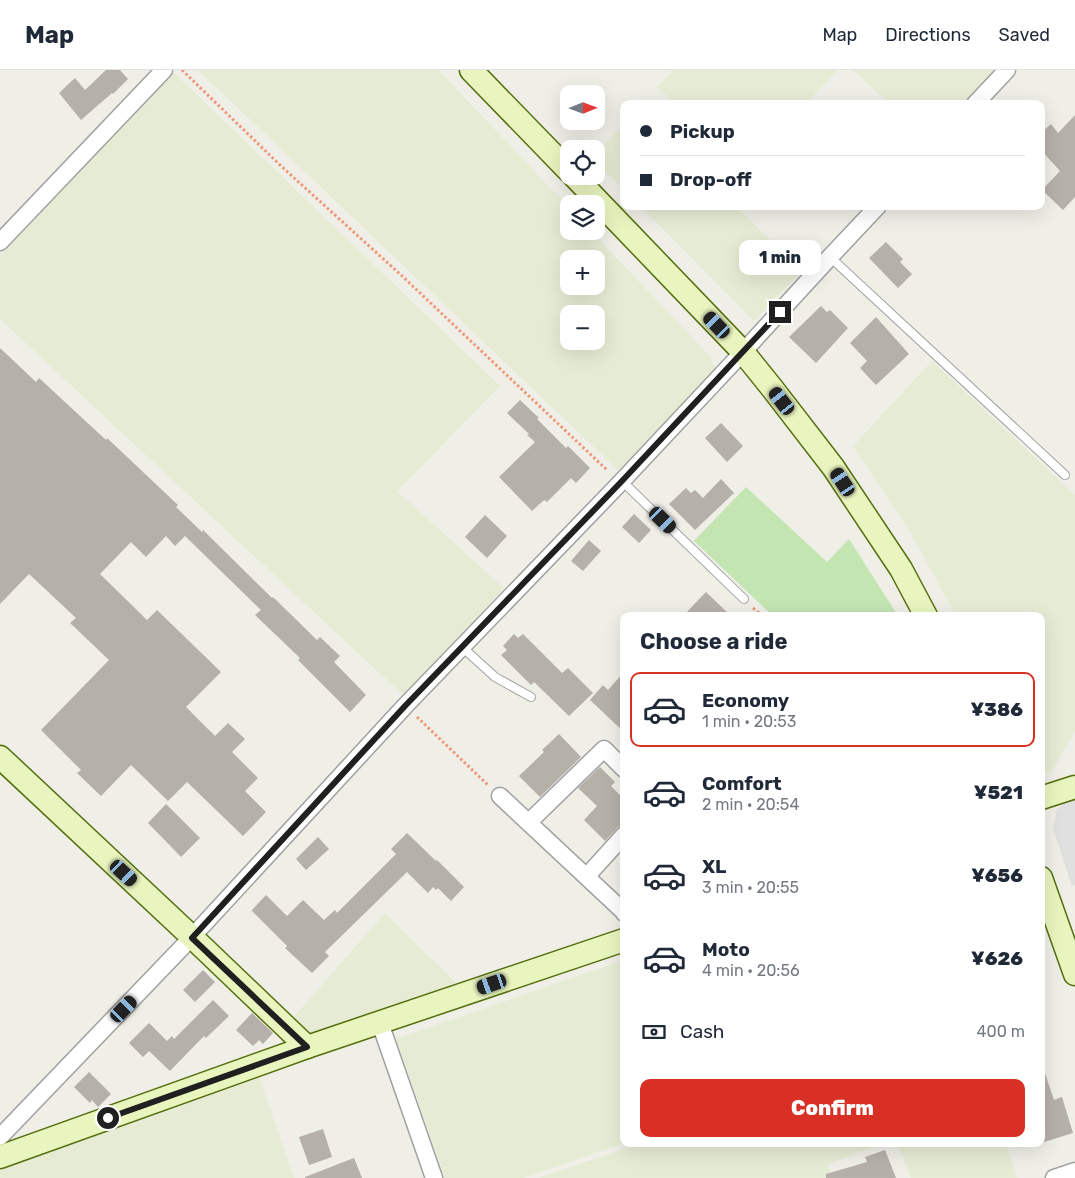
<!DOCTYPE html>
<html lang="en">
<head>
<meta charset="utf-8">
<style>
	:root { --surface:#fff; --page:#f2f2f3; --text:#1f2937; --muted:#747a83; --line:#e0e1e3; --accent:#d93025 }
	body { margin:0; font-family:Rubik,sans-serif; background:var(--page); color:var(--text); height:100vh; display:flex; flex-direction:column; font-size:19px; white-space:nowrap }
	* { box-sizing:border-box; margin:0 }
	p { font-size:16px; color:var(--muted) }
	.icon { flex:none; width:28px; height:28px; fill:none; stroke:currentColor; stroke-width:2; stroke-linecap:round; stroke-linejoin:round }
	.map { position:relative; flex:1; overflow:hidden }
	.side { position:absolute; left:620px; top:542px; width:425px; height:535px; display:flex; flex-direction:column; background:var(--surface); border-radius:10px; box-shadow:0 5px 20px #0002 }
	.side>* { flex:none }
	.banner { position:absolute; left:620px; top:30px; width:425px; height:110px; border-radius:10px; box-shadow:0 5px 20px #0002; display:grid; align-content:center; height:110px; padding:0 20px; background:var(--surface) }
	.needle { width:32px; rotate:89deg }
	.fabs { position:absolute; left:560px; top:15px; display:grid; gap:10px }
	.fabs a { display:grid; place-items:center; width:45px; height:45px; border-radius:10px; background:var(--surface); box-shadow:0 5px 20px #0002; font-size:25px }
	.end { position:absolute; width:22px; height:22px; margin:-11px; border:6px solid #202020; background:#fff; box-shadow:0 0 0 2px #fff }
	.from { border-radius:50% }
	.bubble { position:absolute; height:35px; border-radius:10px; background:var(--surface); box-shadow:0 5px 20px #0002; font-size:16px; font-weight:800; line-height:35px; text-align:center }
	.car { position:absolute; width:15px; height:30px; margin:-15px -8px; border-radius:6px; box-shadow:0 0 4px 1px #0007; background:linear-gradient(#222 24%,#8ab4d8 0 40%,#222 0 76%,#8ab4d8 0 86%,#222 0) }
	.banner b { display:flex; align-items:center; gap:18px; height:48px; font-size:19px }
	.banner b+b { border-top:1px solid var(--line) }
	.banner i { width:12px; height:12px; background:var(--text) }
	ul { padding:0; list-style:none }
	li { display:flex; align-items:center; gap:15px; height:75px; margin:0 10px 8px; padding:0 10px; border:2px solid transparent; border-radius:10px }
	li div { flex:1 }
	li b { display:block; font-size:19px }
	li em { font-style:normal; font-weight:800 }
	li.active { border-color:var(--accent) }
	li>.icon { width:45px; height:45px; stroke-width:1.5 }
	h2 { padding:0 20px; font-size:22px; line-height:60px }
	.pay { display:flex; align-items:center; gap:12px; height:55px; padding:0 20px; font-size:19px }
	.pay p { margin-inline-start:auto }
	.cta { display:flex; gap:10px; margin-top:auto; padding:10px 20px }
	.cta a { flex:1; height:58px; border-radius:10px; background:var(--accent); color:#fff; font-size:20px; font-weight:800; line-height:58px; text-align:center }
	header { display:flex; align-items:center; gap:30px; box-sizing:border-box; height:70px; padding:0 25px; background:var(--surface); border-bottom:1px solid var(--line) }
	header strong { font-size:24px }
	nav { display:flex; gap:28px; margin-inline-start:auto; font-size:18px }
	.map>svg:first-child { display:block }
	.farmland { fill:#e6ecd4; fill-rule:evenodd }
	.grass { fill:#c2e5b1 }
	.parking { fill:#e0e0e0 }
	.building { fill:#b5b0a9 }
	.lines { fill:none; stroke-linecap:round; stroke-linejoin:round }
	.lane-casing { stroke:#a1a1a1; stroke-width:10 }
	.street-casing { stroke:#a1a1a1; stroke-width:19 }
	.secondary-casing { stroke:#546f0e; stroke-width:25 }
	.path { stroke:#ef9878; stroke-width:3; stroke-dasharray:2.5 2.5; stroke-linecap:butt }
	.lane { stroke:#fff; stroke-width:8 }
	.street { stroke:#fff; stroke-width:16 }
	.secondary { stroke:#e9f5bf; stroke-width:22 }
	.route { stroke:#202020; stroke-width:6 }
</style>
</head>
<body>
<header>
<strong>Map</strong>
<nav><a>Map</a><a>Directions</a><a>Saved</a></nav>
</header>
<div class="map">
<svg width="1075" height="1108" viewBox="0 0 1075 1108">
	<rect width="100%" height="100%" fill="#efeee7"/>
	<!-- farmland -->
	<g class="farmland">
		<path d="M198,0H438L569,137V161H591L710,286L715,300L620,402ZM569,189H596V216H569ZM569,244H596V271H569Z"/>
		<polygon points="673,0 838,0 805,34 675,34 657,17"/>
		<polygon points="853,0 997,0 963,34 890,34"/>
		<polygon points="174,3 500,316 397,421 504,518 404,626 0,249 0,186"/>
		<polygon points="624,54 624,120 596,92 596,83"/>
		<polygon points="640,136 735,136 802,200 754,251"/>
		<polygon points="932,291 1075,425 1075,661 1052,701 1041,702 1041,546 956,546 908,458 853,376"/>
		<polygon points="385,843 459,916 312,964 294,947"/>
		<polygon points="624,890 624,1073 523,1108 445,1108 396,969"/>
		<polygon points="258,1004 294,1108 0,1108 0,1097"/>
		<polygon points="639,1074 881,1074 828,1094 832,1108 539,1108"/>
		<polygon points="898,1074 1006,1074 1017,1108 911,1108"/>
	</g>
	<!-- grass -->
	<polygon class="grass" points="746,417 827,492 849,469 898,546 773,546 694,471"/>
	<!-- parking -->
	<polygon class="parking" points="1075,728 1075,815 1072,816 1053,759 1057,739 1068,730"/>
	<!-- building -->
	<g class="building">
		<polygon points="106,0 120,0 128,9 113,24 112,23 81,50 59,23 75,8 85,20"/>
		<polygon points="1075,45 1075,127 1063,140 1042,120 1060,101 1041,80 1041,63 1051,54 1058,63"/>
		<polygon points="886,172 903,189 900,192 912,204 898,218 869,188"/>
		<polygon points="821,236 827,242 830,240 848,258 816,293 789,267"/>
		<polygon points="876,247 909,284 876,315 860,298 867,291 850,273"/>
		<polygon points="0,278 36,312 39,308 106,370 107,368 178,435 176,437 202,462 203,460 272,528 273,527 317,570 320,567 340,586 334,592 366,625 350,642 298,590 300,588 255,545 261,540 185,466 175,476 166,466 146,487 131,472 100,504 147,550 157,540 221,602 186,637 215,666 228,653 245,669 232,682 258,708 245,721 266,742 243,766 187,712 168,731 131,695 101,726 77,703 81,700 41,660 109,590 70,553 76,548 29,504 0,534"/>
		<polygon points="520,330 539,348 537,349 566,378 568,376 590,398 576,413 571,408 547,432 544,430 532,441 499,407 535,372 527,365 529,364 507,343"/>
		<polygon points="721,353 743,376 727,392 705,368"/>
		<polygon points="721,409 734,423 695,460 669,434 686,418 691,423 695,420 703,428"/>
		<polygon points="634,444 651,460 639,473 622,457"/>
		<polygon points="485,445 507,466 487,488 465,467"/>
		<polygon points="589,470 601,481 583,501 571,491"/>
		<polygon points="706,522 731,546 683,546"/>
		<polygon points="514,564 518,568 523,564 562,603 568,598 593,623 569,646 534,612 531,615 501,585 507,580 503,576"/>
		<polygon points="624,602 624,662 590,630 603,615 608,620"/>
		<polygon points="559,664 581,687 540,727 519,706 544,682 542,680"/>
		<polygon points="600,697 615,712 611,716 624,729 624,755 620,756 617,758 605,771 584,750 597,736 578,718"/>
		<polygon points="166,734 200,768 181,787 148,753"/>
		<polygon points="407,763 436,791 437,790 464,817 451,831 438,818 436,820 433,817 428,823 407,802 325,882 329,886 312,903 285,878 287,876 252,841 252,840 266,825 287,846 303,830 324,850 335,840 337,843 396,784 391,779"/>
		<polygon points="318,767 329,779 306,800 296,789"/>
		<polygon points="203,900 215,912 195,932 183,920"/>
		<polygon points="213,930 229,946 206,968 204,966 170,1001 149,981 143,987 129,973 149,953 167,971 172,966 174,969"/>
		<polygon points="252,943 273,963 263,974 259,970 253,976 236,960"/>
		<polygon points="1044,1000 1054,1030 1062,1027 1073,1063 1041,1073 1041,1001"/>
		<polygon points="89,1002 111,1024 98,1037 92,1030 90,1033 74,1017"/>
		<polygon points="323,1059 332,1087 309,1095 299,1067"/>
		<polygon points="885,1080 896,1108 826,1108 826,1104 867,1092 865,1087"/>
		<polygon points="354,1088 362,1108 305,1108 305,1107"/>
	</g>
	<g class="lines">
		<!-- lane casing -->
		<g class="lane-casing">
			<g id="lane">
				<polyline points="830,187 1065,405"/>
				<polyline points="622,411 744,529"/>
				<polyline points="462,577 495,607 531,627"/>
			</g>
		</g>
		<!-- street casing -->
		<g class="street-casing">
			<g id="street">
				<polyline points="975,34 1007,0"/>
				<polyline points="0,172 164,0"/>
				<polyline points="500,726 623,841 624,843"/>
				<polyline points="529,752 604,679 624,699"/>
				<polyline points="587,806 624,765"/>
				<polyline points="380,953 434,1108"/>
				<polyline points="0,1067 192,867 405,636 622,411 743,282 830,187 878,136"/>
				<polyline points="1054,1108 1075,1101"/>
			</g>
		</g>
		<!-- secondary casing -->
		<g class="secondary-casing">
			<g id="secondary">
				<polyline points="471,0 569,101"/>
				<polyline points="574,106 743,282 772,318 833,397 901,499 926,546"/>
				<polyline points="0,687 192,867 307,977"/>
				<polyline points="1041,728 1075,717"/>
				<polyline points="1041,808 1075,904"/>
				<polyline points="0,1087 307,977 624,870"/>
			</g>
		</g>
		<!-- path -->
		<g class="path">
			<polyline points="182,0 281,96 401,205 607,400"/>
			<polyline points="753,538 763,546"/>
			<polyline points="417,647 488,715"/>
		</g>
		<!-- lane -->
		<use href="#lane" class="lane"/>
		<!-- street -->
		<use href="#street" class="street"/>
		<!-- secondary -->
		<use href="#secondary" class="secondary"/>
	</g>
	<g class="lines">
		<!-- route -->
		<polyline class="route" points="108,1048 307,977 192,868 405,636 622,411 780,242"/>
	</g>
</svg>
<div class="fabs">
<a><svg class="needle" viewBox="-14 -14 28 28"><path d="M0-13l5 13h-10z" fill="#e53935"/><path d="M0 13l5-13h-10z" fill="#747a83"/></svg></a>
<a><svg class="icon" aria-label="locate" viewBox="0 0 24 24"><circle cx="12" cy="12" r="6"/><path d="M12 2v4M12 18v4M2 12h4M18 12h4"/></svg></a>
<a><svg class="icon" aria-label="layers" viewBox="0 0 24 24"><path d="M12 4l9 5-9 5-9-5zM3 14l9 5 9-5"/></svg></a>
<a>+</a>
<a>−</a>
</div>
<i class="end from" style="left:108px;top:1048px"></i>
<i class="end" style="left:780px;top:242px"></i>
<div class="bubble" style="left:739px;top:170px;width:82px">1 min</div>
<i class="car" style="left:717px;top:255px;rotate:316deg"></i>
<i class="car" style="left:782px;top:331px;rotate:322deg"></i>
<i class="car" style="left:843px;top:412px;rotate:326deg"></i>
<i class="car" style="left:663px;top:450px;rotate:134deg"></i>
<i class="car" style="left:124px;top:803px;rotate:133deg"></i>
<i class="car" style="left:492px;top:914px;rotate:251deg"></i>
<i class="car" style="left:124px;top:939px;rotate:44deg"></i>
<div class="banner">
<b><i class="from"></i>Pickup</b>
<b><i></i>Drop-off</b>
</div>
<section class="side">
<h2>Choose a ride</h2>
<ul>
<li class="active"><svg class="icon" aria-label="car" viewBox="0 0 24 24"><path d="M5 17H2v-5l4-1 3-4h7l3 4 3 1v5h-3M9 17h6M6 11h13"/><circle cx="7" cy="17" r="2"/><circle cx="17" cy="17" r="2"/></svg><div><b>Economy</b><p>1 min · 20:53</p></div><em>¥386</em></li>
<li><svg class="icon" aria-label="car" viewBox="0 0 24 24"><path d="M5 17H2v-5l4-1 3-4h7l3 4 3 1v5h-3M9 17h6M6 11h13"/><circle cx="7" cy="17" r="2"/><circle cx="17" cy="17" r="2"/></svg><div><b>Comfort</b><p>2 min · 20:54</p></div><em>¥521</em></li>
<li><svg class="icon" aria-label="car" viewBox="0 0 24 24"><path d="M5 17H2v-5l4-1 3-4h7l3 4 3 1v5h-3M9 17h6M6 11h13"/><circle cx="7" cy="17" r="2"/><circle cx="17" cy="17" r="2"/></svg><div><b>XL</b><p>3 min · 20:55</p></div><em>¥656</em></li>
<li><svg class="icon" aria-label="car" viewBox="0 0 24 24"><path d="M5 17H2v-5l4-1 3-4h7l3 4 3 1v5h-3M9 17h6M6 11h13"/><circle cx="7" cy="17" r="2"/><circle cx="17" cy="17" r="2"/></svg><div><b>Moto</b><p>4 min · 20:56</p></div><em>¥626</em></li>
</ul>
<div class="pay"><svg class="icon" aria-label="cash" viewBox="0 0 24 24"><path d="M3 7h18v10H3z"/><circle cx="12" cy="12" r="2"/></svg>Cash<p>400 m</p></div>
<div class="cta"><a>Confirm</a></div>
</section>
</div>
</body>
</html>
